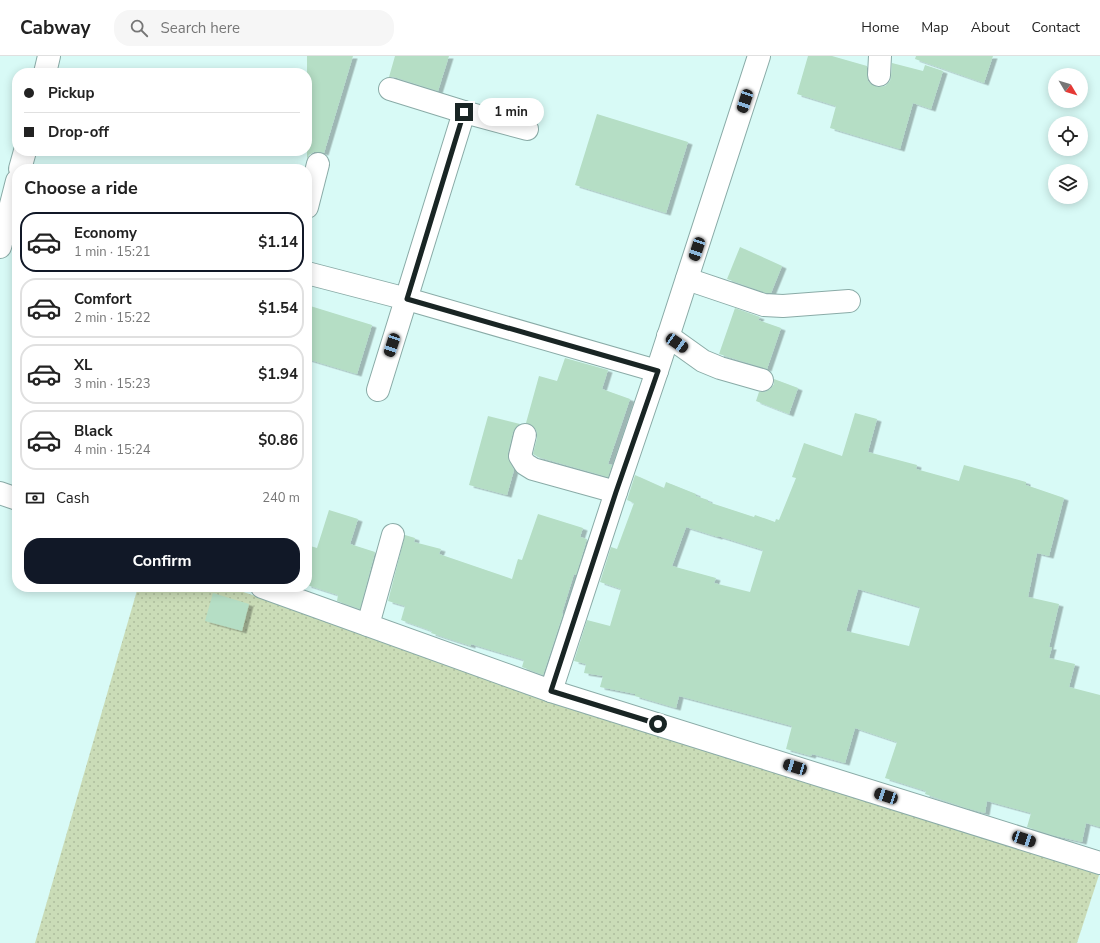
<!DOCTYPE html>
<html lang="en">
<head>
<meta charset="utf-8">
<style>
	:root { --surface:#fff; --page:#f6f6f6; --text:#222; --muted:#767676; --line:#e0e0e0; --accent:#111827 }
	body { margin:0; font-family:"Nunito Sans",sans-serif; background:var(--page); color:var(--text); height:100vh; display:flex; flex-direction:column; font-size:15px; white-space:nowrap }
	* { box-sizing:border-box; margin:0 }
	p { font-size:13px; color:var(--muted) }
	.icon { flex:none; width:22px; height:22px; fill:none; stroke:currentColor; stroke-width:2; stroke-linecap:round; stroke-linejoin:round }
	.map { position:relative; flex:1; overflow:hidden }
	.panel { position:absolute; left:12px; top:108px; width:300px; height:428px; display:flex; flex-direction:column; background:var(--surface); border-radius:16px; box-shadow:0 2px 10px #0003 }
	.panel>* { flex:none }
	.banner { position:absolute; left:12px; top:12px; width:300px; height:88px; border-radius:16px; box-shadow:0 2px 10px #0003; display:grid; align-content:center; height:88px; padding:0 12px; background:var(--surface) }
	.needle { width:26px; rotate:128deg }
	.tools { position:absolute; left:1048px; top:12px; display:grid; gap:8px }
	.tools a { display:grid; place-items:center; width:40px; height:40px; border-radius:50%; background:var(--surface); box-shadow:0 2px 10px #0003; font-size:20px }
	.end { position:absolute; width:18px; height:18px; margin:-9px; border:5px solid #192524; background:#fff; box-shadow:0 0 0 2px #fff }
	.from { border-radius:50% }
	.bubble { position:absolute; height:28px; border-radius:14px; background:var(--surface); box-shadow:0 2px 10px #0003; font-size:13px; font-weight:700; line-height:28px; text-align:center }
	.car { position:absolute; width:12px; height:24px; margin:-12px -6px; border-radius:5px; box-shadow:0 0 3px 1px #0007; background:linear-gradient(#222 24%,#8ab4d8 0 40%,#222 0 76%,#8ab4d8 0 86%,#222 0) }
	.banner b { display:flex; align-items:center; gap:14px; height:38px; font-size:15px }
	.banner b+b { border-top:1px solid var(--line) }
	.banner i { width:10px; height:10px; background:var(--text) }
	ul { padding:0; list-style:none }
	li { display:flex; align-items:center; gap:12px; height:60px; margin:0 8px 6px; padding:0 4px; border:2px solid var(--line); border-radius:16px }
	li div { flex:1 }
	li b { display:block; font-size:15px }
	li em { font-style:normal; font-weight:700 }
	li.current { border-color:var(--accent) }
	li>.icon { width:36px; height:36px; stroke-width:1.5 }
	h2 { padding:0 12px; font-size:18px; line-height:48px }
	.pay { display:flex; align-items:center; gap:10px; height:44px; padding:0 12px; font-size:15px }
	.pay p { margin-inline-start:auto }
	.cta { display:flex; gap:8px; margin-top:auto; padding:8px 12px }
	.cta a { flex:1; height:46px; border-radius:16px; background:var(--accent); color:#fff; font-size:16px; font-weight:700; line-height:46px; text-align:center }
	header { display:flex; align-items:center; gap:24px; box-sizing:border-box; height:56px; padding:0 20px; background:var(--surface); border-bottom:1px solid var(--line) }
	header strong { font-size:19px }
	nav { display:flex; gap:22px; margin-inline-start:auto; font-size:14px }
	.search { width:280px; height:36px; background:var(--page); display:flex; align-items:center; gap:10px; box-sizing:border-box; padding:0 14px; border-radius:16px; color:var(--muted); font-size:15px }
	.map>svg:first-child { display:block }
	.grass { fill:url(#grass-dots) }
	.building { fill:#b5dec5; fill-rule:evenodd; filter:url(#shadow) }
	.lines { fill:none; stroke-linecap:round; stroke-linejoin:round }
	.minor-casing { stroke:#8aaba7; stroke-width:24 }
	.minor { stroke:#fff; stroke-width:22 }
	.route { stroke:#192524; stroke-width:5 }
</style>
</head>
<body>
<header>
<strong>Cabway</strong>
<div class="search"><svg class="icon" aria-label="search" viewBox="0 0 24 24"><circle cx="10" cy="10" r="6"/><path d="M15 15l6 6"/></svg>Search here</div>
<nav><a>Home</a><a>Map</a><a>About</a><a>Contact</a></nav>
</header>
<div class="map">
<svg width="1100" height="887" viewBox="0 0 1100 887">
	<defs>
		<pattern id="grass-dots" width="8" height="8" patternUnits="userSpaceOnUse"><rect width="8" height="8" fill="#cadcb7"/><path d="M2 2h.1M6 6h.1" fill="none" stroke="#adbd9d" stroke-width="1.8" stroke-linecap="round"/></pattern>
		<filter id="shadow"><feDropShadow dx="4.5" dy="2.5" stdDeviation="0" flood-color="#0004"/></filter>
	</defs>
	<rect width="100%" height="100%" fill="#d8faf6"/>
	<!-- grass -->
	<polygon class="grass" points="138,531 228,531 1099,819 1077,887 35,887"/>
	<!-- building -->
	<g class="building">
		<polygon points="307,0 353,0 324,97 321,96 314,96 309,99 307,103"/>
		<polygon points="395,0 449,0 438,35 394,21 389,21"/>
		<polygon points="808,0 832,0 867,10 867,18 868,25 872,29 878,31 885,30 890,25 891,20 892,7 923,15 925,9 943,15 931,53 913,47 900,93 830,72 836,50 797,38"/>
		<polygon points="916,0 993,0 984,27 915,3"/>
		<polygon points="597,58 688,86 666,157 575,129"/>
		<polygon points="740,191 782,210 771,237 766,237 727,223"/>
		<polygon points="307,249 372,269 357,318 307,303"/>
		<polygon points="735,252 760,261 758,264 781,272 767,313 719,298"/>
		<polygon points="565,302 608,314 602,333 630,343 608,408 612,409 608,421 538,401 533,398 537,382 537,376 533,370 526,367 539,320 557,325"/>
		<polygon points="774,323 798,332 789,358 756,345 759,336 765,336 770,333 774,328"/>
		<path d="M855,357L877,363L868,396L917,409L916,413L959,425L964,409L1026,426V429L1064,442L1049,500L1037,497L1028,541L1059,548L1049,591H1052L1049,602L1075,608L1069,631L1100,639V771L1086,767L1082,786L1052,779L1027,771L1031,757L987,745L985,757L966,752L925,738L926,735L885,722L897,686L855,672L845,707L812,698L811,700L786,693L792,670L679,640L676,652L635,640V638L600,631L603,620L584,617L586,608L574,605L587,564L610,570L621,533L600,526L611,491L617,493L634,447L627,444L635,419L664,432L666,426L696,438V440L708,444V446L754,461L755,459L775,466L776,463L779,464L796,422L792,421L804,387L842,400ZM686,471L718,481V480L763,494L750,536L714,527L716,522L672,510ZM858,533L920,551L909,590L846,575Z"/>
		<polygon points="488,360 520,368 516,371 513,376 508,397 508,402 514,414 507,439 469,429"/>
		<polygon points="329,454 358,463 350,488 375,496 360,553 337,545 338,539 307,529 307,489 317,492"/>
		<polygon points="538,458 583,472 580,481 587,483 576,519 574,518 562,557 563,558 543,619 522,611 524,604 471,588 471,590 431,577 432,575 401,564 405,550 388,545 405,479 415,482 414,486 441,493 439,498 512,523 518,503 522,504"/>
		<polygon points="213,537 249,548 242,575 205,565"/>
	</g>
	<g class="lines">
		<!-- minor casing -->
		<g class="minor-casing">
			<g id="minor">
				<polyline points="45,17 49,0"/>
				<polyline points="879,19 880,0"/>
				<polyline points="390,33 464,56 527,73"/>
				<polyline points="20,113 25,95"/>
				<polyline points="307,151 318,108"/>
				<polyline points="0,191 17,125"/>
				<polyline points="307,217 407,243 657,315"/>
				<polyline points="687,223 764,249 783,250 849,245"/>
				<polyline points="668,280 703,305 720,312 762,324"/>
				<polyline points="378,334 464,56"/>
				<polyline points="525,379 520,400 525,408 533,413 616,436"/>
				<polyline points="0,437 17,443"/>
				<polyline points="262,531 551,635 1100,807"/>
				<polyline points="368,569 393,479"/>
				<polyline points="551,635 616,436 657,315 759,0"/>
			</g>
		</g>
		<!-- minor -->
		<use href="#minor" class="minor"/>
	</g>
	<g class="lines">
		<!-- route -->
		<polyline class="route" points="464,56 407,243 658,315 616,436 551,635 658,668"/>
	</g>
</svg>
<div class="tools">
<a><svg class="needle" viewBox="-14 -14 28 28"><path d="M0-13l5 13h-10z" fill="#e53935"/><path d="M0 13l5-13h-10z" fill="#767676"/></svg></a>
<a><svg class="icon" aria-label="locate" viewBox="0 0 24 24"><circle cx="12" cy="12" r="6"/><path d="M12 2v4M12 18v4M2 12h4M18 12h4"/></svg></a>
<a><svg class="icon" aria-label="layers" viewBox="0 0 24 24"><path d="M12 4l9 5-9 5-9-5zM3 14l9 5 9-5"/></svg></a>
</div>
<i class="end from" style="left:658px;top:668px"></i>
<i class="end" style="left:464px;top:56px"></i>
<div class="bubble" style="left:478px;top:42px;width:66px">1 min</div>
<i class="car" style="left:745px;top:45px;rotate:198deg"></i>
<i class="car" style="left:697px;top:193px;rotate:198deg"></i>
<i class="car" style="left:677px;top:287px;rotate:124deg"></i>
<i class="car" style="left:392px;top:289px;rotate:198deg"></i>
<i class="car" style="left:795px;top:711px;rotate:287deg"></i>
<i class="car" style="left:886px;top:740px;rotate:288deg"></i>
<i class="car" style="left:1024px;top:783px;rotate:108deg"></i>
<div class="banner">
<b><i class="from"></i>Pickup</b>
<b><i></i>Drop-off</b>
</div>
<section class="panel">
<h2>Choose a ride</h2>
<ul>
<li class="current"><svg class="icon" aria-label="car" viewBox="0 0 24 24"><path d="M5 17H2v-5l4-1 3-4h7l3 4 3 1v5h-3M9 17h6M6 11h13"/><circle cx="7" cy="17" r="2"/><circle cx="17" cy="17" r="2"/></svg><div><b>Economy</b><p>1 min · 15:21</p></div><em>$1.14</em></li>
<li><svg class="icon" aria-label="car" viewBox="0 0 24 24"><path d="M5 17H2v-5l4-1 3-4h7l3 4 3 1v5h-3M9 17h6M6 11h13"/><circle cx="7" cy="17" r="2"/><circle cx="17" cy="17" r="2"/></svg><div><b>Comfort</b><p>2 min · 15:22</p></div><em>$1.54</em></li>
<li><svg class="icon" aria-label="car" viewBox="0 0 24 24"><path d="M5 17H2v-5l4-1 3-4h7l3 4 3 1v5h-3M9 17h6M6 11h13"/><circle cx="7" cy="17" r="2"/><circle cx="17" cy="17" r="2"/></svg><div><b>XL</b><p>3 min · 15:23</p></div><em>$1.94</em></li>
<li><svg class="icon" aria-label="car" viewBox="0 0 24 24"><path d="M5 17H2v-5l4-1 3-4h7l3 4 3 1v5h-3M9 17h6M6 11h13"/><circle cx="7" cy="17" r="2"/><circle cx="17" cy="17" r="2"/></svg><div><b>Black</b><p>4 min · 15:24</p></div><em>$0.86</em></li>
</ul>
<div class="pay"><svg class="icon" aria-label="cash" viewBox="0 0 24 24"><path d="M3 7h18v10H3z"/><circle cx="12" cy="12" r="2"/></svg>Cash<p>240 m</p></div>
<div class="cta"><a>Confirm</a></div>
</section>
</div>
</body>
</html>
